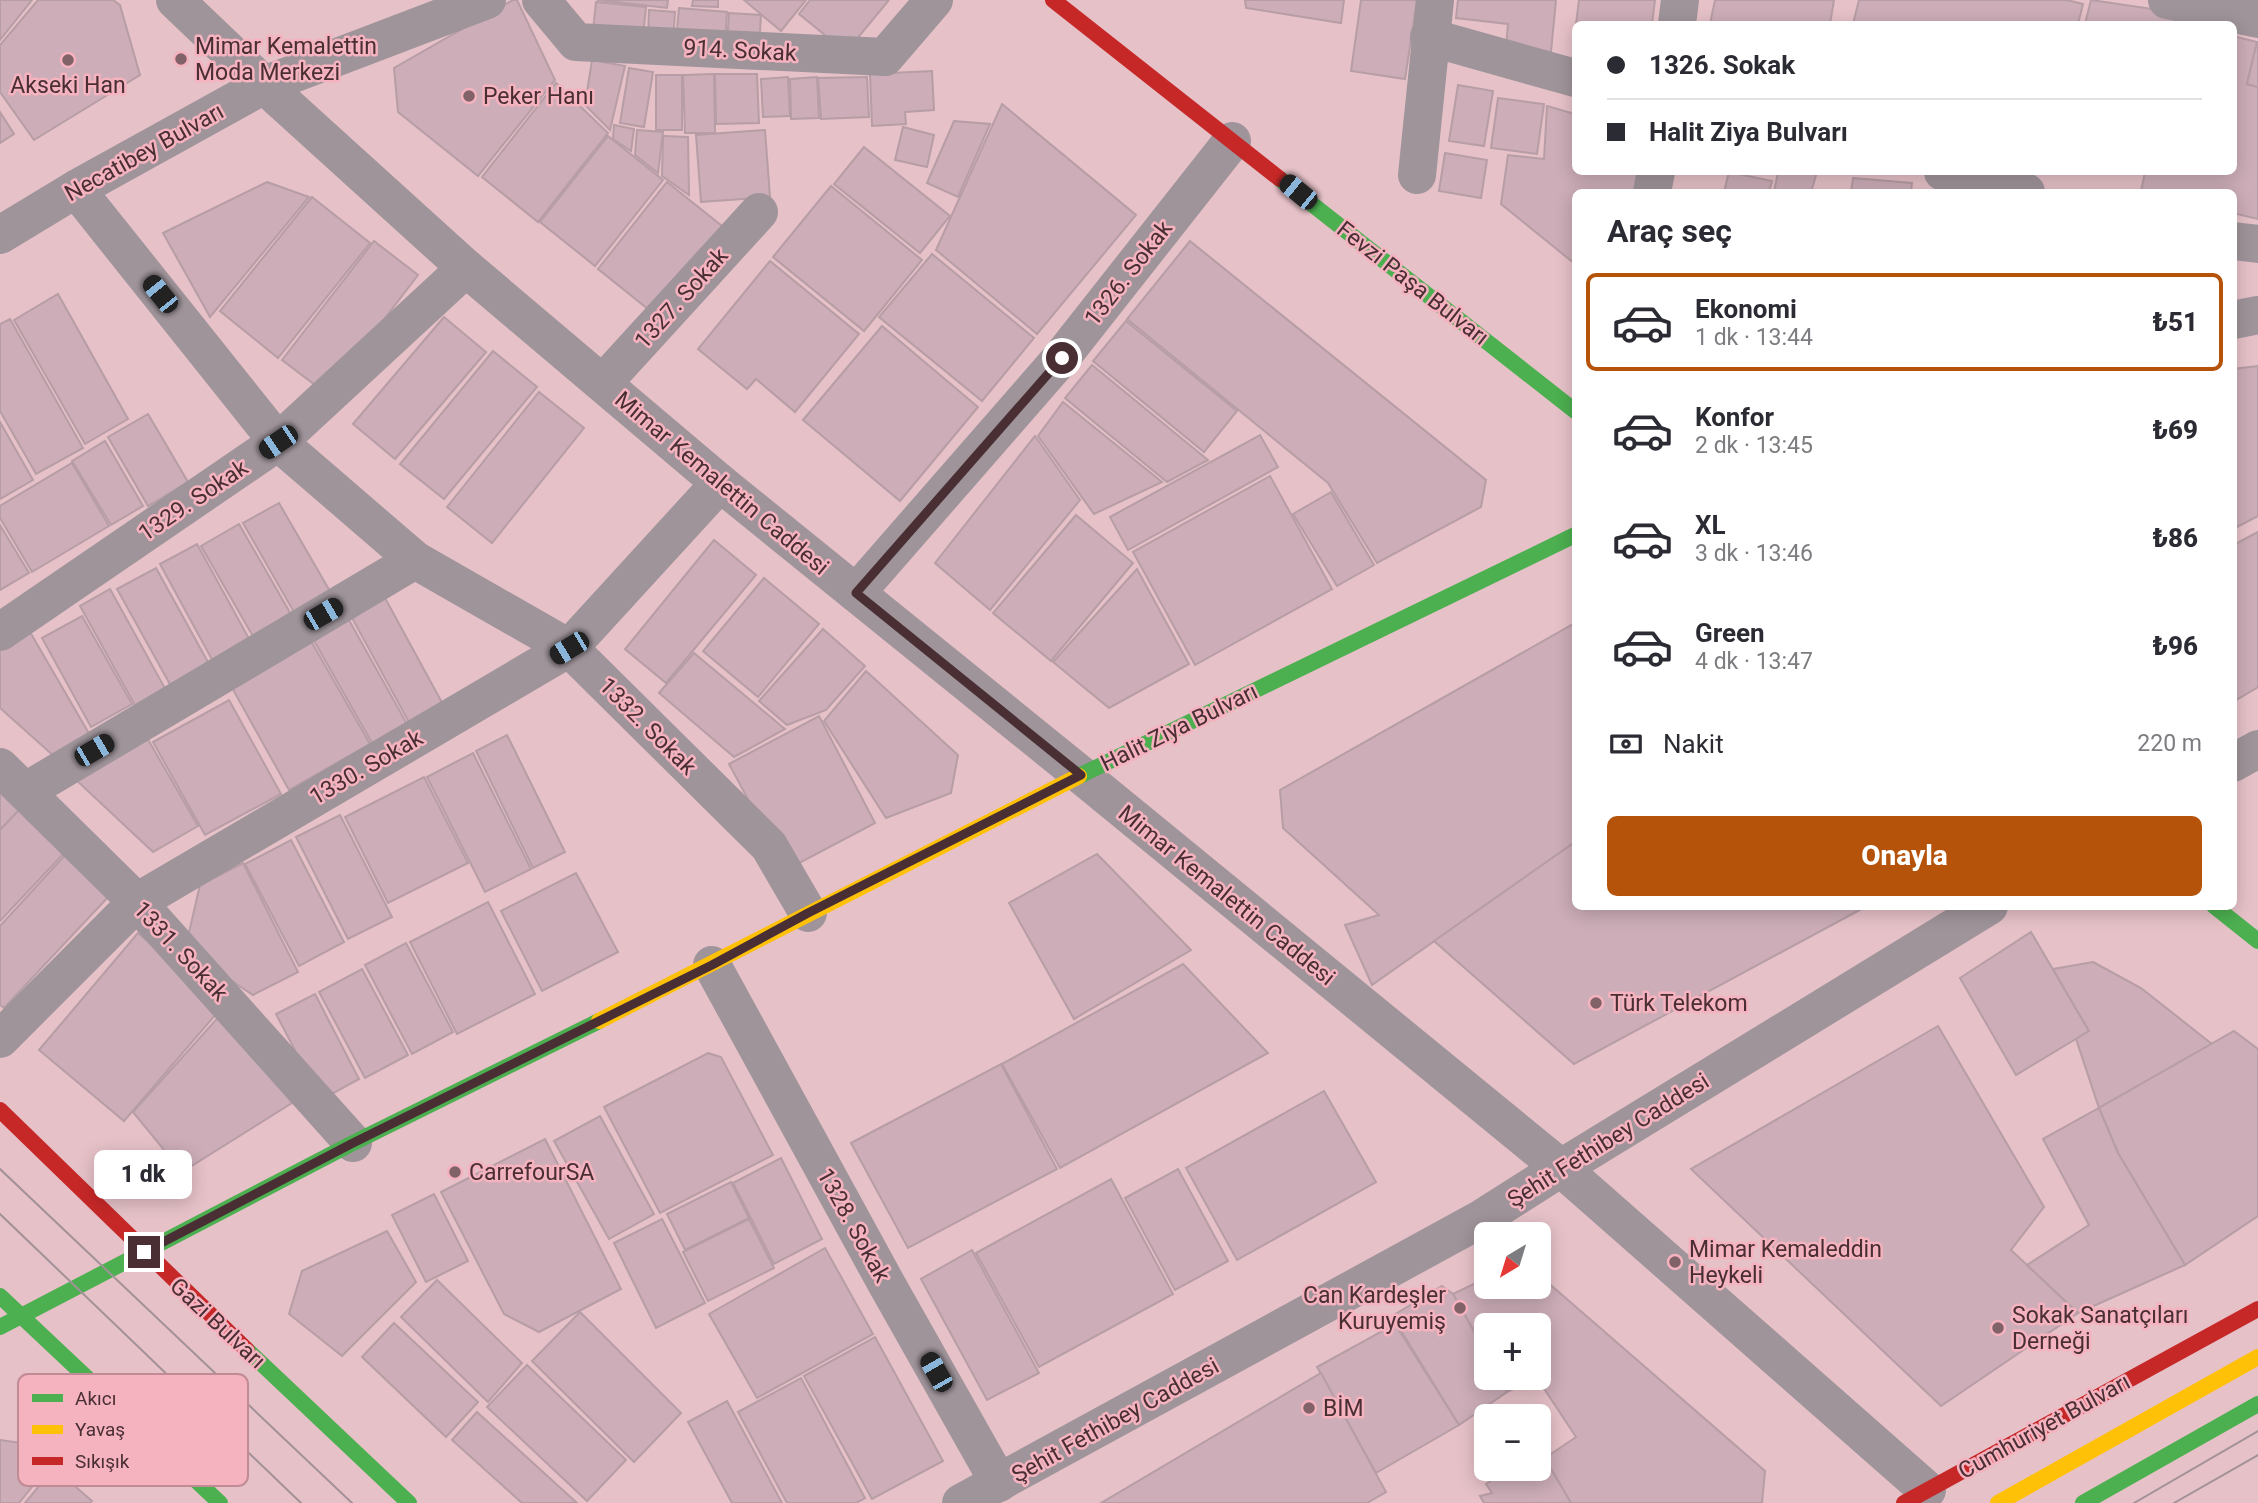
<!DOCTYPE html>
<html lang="tr">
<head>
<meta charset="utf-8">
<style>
	:root { --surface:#fff; --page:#f2f2f3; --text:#2b2b33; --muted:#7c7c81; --line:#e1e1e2; --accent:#b45309 }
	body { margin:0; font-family:Roboto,sans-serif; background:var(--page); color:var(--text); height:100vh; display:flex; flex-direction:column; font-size:26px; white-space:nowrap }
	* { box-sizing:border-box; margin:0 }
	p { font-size:23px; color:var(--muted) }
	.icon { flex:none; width:38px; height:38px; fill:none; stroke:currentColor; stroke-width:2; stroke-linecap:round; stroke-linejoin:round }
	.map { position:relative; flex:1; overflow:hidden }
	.side { position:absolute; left:1572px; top:189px; width:665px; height:721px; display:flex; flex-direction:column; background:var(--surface); border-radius:10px; box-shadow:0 4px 18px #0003 }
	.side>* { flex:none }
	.guide { position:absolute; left:1572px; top:21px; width:665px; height:154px; border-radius:10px; box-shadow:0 4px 18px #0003; display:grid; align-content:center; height:154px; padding:0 35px; background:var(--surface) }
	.needle { width:46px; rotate:218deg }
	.fabs { position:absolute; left:1474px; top:1222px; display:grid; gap:14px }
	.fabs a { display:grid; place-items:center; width:77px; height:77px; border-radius:10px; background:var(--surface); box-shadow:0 4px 18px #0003; font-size:35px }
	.end { position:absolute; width:32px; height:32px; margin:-16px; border:9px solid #492f34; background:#fff; box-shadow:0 0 0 4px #fff }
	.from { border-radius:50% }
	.bubble { position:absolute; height:49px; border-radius:10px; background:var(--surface); box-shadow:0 4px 18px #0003; font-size:23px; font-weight:800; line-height:49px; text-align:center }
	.car { position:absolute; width:21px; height:42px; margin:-21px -10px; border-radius:9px; box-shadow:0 0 5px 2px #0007; background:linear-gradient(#222 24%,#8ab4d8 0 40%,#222 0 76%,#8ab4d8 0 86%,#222 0) }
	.guide b { display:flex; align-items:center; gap:24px; height:66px; font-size:26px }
	.guide b+b { border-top:2px solid var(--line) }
	.guide i { width:18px; height:18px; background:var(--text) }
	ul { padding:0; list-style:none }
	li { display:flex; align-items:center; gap:21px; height:98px; margin:0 14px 10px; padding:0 21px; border:4px solid transparent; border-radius:10px }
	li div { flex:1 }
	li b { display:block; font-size:26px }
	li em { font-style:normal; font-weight:800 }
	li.active { border-color:var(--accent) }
	li>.icon { width:63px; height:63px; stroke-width:1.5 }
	h2 { padding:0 35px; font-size:32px; line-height:84px }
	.pay { display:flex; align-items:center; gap:18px; height:77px; padding:0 35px; font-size:26px }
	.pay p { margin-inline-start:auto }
	.cta { display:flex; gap:14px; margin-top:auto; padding:14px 35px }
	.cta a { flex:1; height:80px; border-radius:10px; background:var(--accent); color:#fff; font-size:28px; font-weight:800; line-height:80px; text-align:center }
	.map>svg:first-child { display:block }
	.building { fill:#ccadb8; stroke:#b79da5; stroke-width:2 }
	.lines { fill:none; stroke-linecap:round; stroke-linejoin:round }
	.street { stroke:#9f949a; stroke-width:38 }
	.fast { stroke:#4caf50; stroke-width:16 }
	.slow { stroke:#ffc107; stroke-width:16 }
	.jam { stroke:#c62828; stroke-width:16 }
	.tram { stroke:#a29298; stroke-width:2 }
	.route { stroke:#492f34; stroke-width:9 }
	.poi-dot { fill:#806268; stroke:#f5b2bf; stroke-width:2.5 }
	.labels { text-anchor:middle; stroke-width:5; stroke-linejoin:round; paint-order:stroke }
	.poi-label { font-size:23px; fill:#492f34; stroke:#f5b2bf; text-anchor:start }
	.street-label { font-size:23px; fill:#492f34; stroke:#f5b2bf }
	.key { fill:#f5b2bf; stroke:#c18b95; stroke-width:2 }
	.key-label { font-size:19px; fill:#492f34 }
</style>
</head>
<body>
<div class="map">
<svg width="2258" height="1503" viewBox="0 0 2258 1503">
	<rect width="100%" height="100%" fill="#e6c1c8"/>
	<!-- building -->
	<g class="building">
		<polygon points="0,0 32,0 0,40"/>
		<polygon points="38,0 113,0 120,5 140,75 34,140 0,92 0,45"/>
		<polygon points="513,0 517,0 555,80 478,176 398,112 394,68"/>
		<polygon points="597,0 668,0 667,8"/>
		<polygon points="693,0 718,0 718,7 692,6"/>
		<polygon points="744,0 806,0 781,31"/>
		<polygon points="810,0 889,0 846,52 799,14"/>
		<polygon points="1245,0 1344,0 1341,23 1246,8"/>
		<polygon points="1361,0 1417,0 1405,79 1351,71"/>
		<polygon points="1458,0 1556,0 1551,52 1506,47 1508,24 1456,18"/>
		<polygon points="1579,0 1655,0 1652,24 1576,24"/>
		<polygon points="1715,0 1834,0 1830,24 1710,24"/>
		<polygon points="1859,0 2067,0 2083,4 2078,24 1853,24"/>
		<polygon points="2091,0 2180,13 2180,24 2085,24"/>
		<polygon points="596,2 646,7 643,36 593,31"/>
		<polygon points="679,8 727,12 725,45 676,41"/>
		<polygon points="649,10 675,12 673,41 648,38"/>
		<polygon points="729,13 761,15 759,48 727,46"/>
		<polygon points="2233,36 2257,42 2247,84 2258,87 2258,219 2233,213 2233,192 2141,191 2145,172 2233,172"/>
		<polygon points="2257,42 2258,42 2258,87 2247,84"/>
		<polygon points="592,60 625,66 610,130 585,105"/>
		<polygon points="629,68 653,72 644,127 620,123"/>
		<polygon points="932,71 934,110 905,112 906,124 872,126 870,74"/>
		<polygon points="714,74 715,133 685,133 683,75"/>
		<polygon points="715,74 757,74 759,123 716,124"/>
		<rect x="656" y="75" width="26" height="55"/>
		<polygon points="788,77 790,116 763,117 761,79"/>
		<polygon points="817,77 819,118 791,119 790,79"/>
		<polygon points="867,77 869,117 821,119 818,78"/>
		<polygon points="556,83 608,133 538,222 482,177"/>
		<polygon points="1458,85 1493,91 1484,146 1449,141"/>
		<polygon points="1498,98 1544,104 1537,154 1491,148"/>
		<polygon points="1002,104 1136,215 1037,334 936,250"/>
		<polygon points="1547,106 1575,114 1575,172 1652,172 1649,192 1575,192 1575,264 1501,204 1508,155 1544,159"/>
		<polygon points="0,112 14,134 0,143"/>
		<polygon points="954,121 990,124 958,197 927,183"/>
		<polygon points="614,125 634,129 631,151 613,139"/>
		<polygon points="903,127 934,135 927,167 895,160"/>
		<polygon points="637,130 663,132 658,173 635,155"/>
		<polygon points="765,130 770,197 701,202 696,135"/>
		<polygon points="608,136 663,180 595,266 540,222"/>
		<polygon points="663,136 688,137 689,195 662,176"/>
		<polygon points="864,147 950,216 920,253 834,184"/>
		<polygon points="1445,153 1487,160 1481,198 1439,191"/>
		<polygon points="1729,172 1772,181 1769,192 1724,192"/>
		<polygon points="1778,172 1817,172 1811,192 1774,192"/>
		<polygon points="1853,178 1912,183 1911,192 1851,192"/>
		<polygon points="267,182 309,197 210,317 163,233"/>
		<polygon points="667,182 722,226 653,313 598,269"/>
		<polygon points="831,186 922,260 864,331 773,257"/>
		<polygon points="312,197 370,243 278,358 220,311"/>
		<polygon points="374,241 418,275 327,394 282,360"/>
		<polygon points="1190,241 1486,480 1481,507 1377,563 1328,483 1127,319"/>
		<polygon points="932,254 1034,338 982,401 879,317"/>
		<polygon points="770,261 859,334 795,412 756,379 747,389 698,349"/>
		<polygon points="58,294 128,419 85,444 14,320"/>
		<polygon points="444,317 486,352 395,459 353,424"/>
		<polygon points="10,319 83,448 36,474 0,411 0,324"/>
		<polygon points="1126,321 1237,411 1204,452 1093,361"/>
		<polygon points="882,326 978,407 900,501 803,420"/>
		<polygon points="493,351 537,387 444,499 400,464"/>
		<polygon points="1092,365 1208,460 1167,482 1065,398"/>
		<polygon points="2258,366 2258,516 2233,529 2233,369"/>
		<polygon points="539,392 584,428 492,543 447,507"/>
		<polygon points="1063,402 1162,482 1094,514 1038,436"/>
		<polygon points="148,414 188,482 148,506 108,437"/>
		<polygon points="0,422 33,480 0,499"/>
		<polygon points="1260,435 1278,467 1128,550 1110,517"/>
		<polygon points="1035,436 1080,500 990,610 935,563"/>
		<polygon points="105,441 143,506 111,525 72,461"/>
		<polygon points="72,463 109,526 32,572 0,518 0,506"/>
		<polygon points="1270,476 1332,589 1195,665 1133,552"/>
		<polygon points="1331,492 1374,565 1337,586 1293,514"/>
		<polygon points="279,503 335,600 299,621 243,523"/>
		<polygon points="1076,515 1133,563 1051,661 993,613"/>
		<polygon points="239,524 296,623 258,645 201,546"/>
		<polygon points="0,525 29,573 0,590"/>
		<polygon points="2258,532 2258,687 2233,702 2233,545"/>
		<polygon points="714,540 756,575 666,683 625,649"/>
		<polygon points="197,544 253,646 216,667 160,564"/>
		<polygon points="156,568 214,673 176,695 117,589"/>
		<polygon points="1137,569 1189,664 1109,708 1053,662"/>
		<polygon points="764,578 819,624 758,697 703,651"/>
		<polygon points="110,589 172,701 142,718 80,606"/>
		<polygon points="385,598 445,708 411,726 351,616"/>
		<polygon points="82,616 132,704 91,727 42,638"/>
		<polygon points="349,620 407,724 372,743 313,639"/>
		<polygon points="1575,623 1575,842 1372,985 1345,925 1379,915 1283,828 1280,790"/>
		<polygon points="823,629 865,666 826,710 787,725 759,701"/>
		<polygon points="30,632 91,737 56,758 0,708 0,649"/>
		<polygon points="311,641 370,744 289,790 231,686"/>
		<polygon points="694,653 785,729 734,757 659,693"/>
		<polygon points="866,671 958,755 951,793 886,818 824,721"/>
		<polygon points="229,700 281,794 205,835 153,742"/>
		<polygon points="819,716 875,823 786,870 729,764"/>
		<polygon points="507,735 565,852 533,868 476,751"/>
		<polygon points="146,736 198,826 153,852 74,778"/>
		<polygon points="473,753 531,869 485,892 427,777"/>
		<polygon points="424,777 468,863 388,903 345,817"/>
		<polygon points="0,789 21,808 0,830"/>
		<polygon points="21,808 66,851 0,921 0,830"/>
		<polygon points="340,815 392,917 348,939 296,837"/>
		<polygon points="291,840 344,942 299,966 245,864"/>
		<polygon points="1575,842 1575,906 1867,906 1574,1064 1434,941"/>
		<polygon points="67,853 111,894 4,1008 0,1005 0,926"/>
		<polygon points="1097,854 1191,950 1074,1019 1009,903"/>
		<polygon points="243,863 298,972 253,995 199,959 187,941 200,885"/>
		<polygon points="576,873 618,952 542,991 501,911"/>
		<polygon points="488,902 535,994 457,1034 410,942"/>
		<polygon points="2031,932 2089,1031 2016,1075 1960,978"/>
		<polygon points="138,933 223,1006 124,1121 39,1050"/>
		<polygon points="406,943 453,1032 412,1054 365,965"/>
		<polygon points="2093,962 2141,988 2212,1044 2099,1108 2076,1039 2089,1031 2053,969"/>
		<polygon points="1183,964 1268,1053 1060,1168 1002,1064"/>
		<polygon points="362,969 408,1055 365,1078 319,992"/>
		<polygon points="315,994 359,1079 321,1100 276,1014"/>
		<polygon points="224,1011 292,1103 182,1172 133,1112"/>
		<polygon points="1938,1026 2044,1207 2011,1250 2078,1313 1941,1406 1691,1169"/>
		<polygon points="2234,1031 2258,1049 2258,1216 2185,1265 2118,1153 2099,1108"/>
		<polygon points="708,1053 721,1057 773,1155 660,1213 604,1107"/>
		<polygon points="1001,1064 1057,1169 908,1248 851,1143"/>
		<polygon points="1324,1091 1376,1182 1237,1260 1186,1168"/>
		<polygon points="2099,1108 2118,1153 2185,1265 2078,1313 2027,1265 2089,1225 2043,1139"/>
		<polygon points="600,1116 654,1214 609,1239 554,1141"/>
		<polygon points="545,1139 621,1289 539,1332 504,1314 441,1192"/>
		<polygon points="781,1158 822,1239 774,1264 733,1183"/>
		<polygon points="1178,1169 1228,1261 1175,1290 1125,1198"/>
		<polygon points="1111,1179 1173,1294 1039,1367 976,1253"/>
		<polygon points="731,1182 749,1218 685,1250 667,1214"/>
		<polygon points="434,1194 468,1261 426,1282 392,1215"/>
		<polygon points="662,1219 705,1303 656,1328 614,1243"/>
		<polygon points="749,1219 774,1268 708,1301 683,1252"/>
		<polygon points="387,1231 416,1282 342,1356 289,1314 302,1271"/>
		<polygon points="825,1248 873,1334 757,1398 709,1314"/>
		<polygon points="972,1250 1039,1373 987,1400 921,1279"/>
		<polygon points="1538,1274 1765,1471 1762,1503 1571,1503 1545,1458 1576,1437 1537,1378 1507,1392 1499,1377 1538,1377 1538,1325 1486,1325 1486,1353 1453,1294 1486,1278 1486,1286 1538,1286"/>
		<polygon points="437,1280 522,1363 488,1402 401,1317"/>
		<polygon points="1442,1286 1453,1294 1486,1353 1486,1377 1499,1377 1507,1392 1459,1425 1392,1316"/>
		<polygon points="580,1312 681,1413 634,1462 532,1361"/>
		<polygon points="394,1323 478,1402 446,1437 362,1357"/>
		<polygon points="1395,1324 1459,1425 1376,1473 1317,1367"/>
		<polygon points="875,1337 943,1461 872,1499 804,1376"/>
		<polygon points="527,1365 626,1460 587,1501 487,1407"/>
		<polygon points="1321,1373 1386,1492 1367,1503 1101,1503"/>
		<polygon points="801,1378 865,1498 856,1503 787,1503 738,1412"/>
		<polygon points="727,1401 782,1503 732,1503 688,1422"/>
		<polygon points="477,1412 577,1503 522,1503 452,1440"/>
		<polygon points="0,1440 28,1444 51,1463 19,1503 0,1503"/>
		<polygon points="1538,1462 1541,1467 1548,1464 1571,1503 1484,1503 1480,1496 1492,1493 1486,1484 1513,1468 1538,1468"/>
		<polygon points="54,1468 92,1501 90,1503 25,1503"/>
	</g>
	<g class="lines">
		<!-- street -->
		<g class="street">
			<polyline points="175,0 264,85 466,268 720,483 1081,775 1561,1168 1927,1490"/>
			<polyline points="541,0 576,42 885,57 934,0"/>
			<polyline points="2167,0 2258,19"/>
			<polyline points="1677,24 1680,0"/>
			<polyline points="1429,37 1575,78"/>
			<polyline points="1943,172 2026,192"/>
			<polyline points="1417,175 1435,0"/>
			<polyline points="76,189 278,442 415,560 569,648 769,846 808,913"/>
			<polyline points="1652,192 1656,172"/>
			<polyline points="0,235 76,189 264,85 487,0"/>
			<polyline points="2233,241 2258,244"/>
			<polyline points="2233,320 2258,315"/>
			<polyline points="603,383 759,212"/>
			<polyline points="856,593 1061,358 1232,141"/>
			<polyline points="0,632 278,442 466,268"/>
			<polyline points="2233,763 2258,749"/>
			<polyline points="0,767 137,902 353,1143"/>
			<polyline points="26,791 415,560"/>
			<polyline points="712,965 886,1283 999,1483"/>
			<polyline points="0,1039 137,902 569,648 720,483"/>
			<polyline points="961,1503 1479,1220 1561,1168 1989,906"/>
		</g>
		<!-- fast -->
		<g class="fast">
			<polyline points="1280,179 1575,411"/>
			<polyline points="1079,776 1575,535"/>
			<polyline points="2214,906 2258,941"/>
			<polyline points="0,1296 220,1503"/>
			<polyline points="0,1327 353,1143 599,1021"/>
			<polyline points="247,1350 409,1503"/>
			<polyline points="2083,1503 2258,1404"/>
		</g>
		<!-- slow -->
		<g class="slow">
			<polyline points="599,1021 1079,776"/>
			<polyline points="1998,1503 2258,1357"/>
		</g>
		<!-- jam -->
		<g class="jam">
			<polyline points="1053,0 1280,179"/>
			<polyline points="0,1110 247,1350"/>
			<polyline points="1904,1503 2258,1309"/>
		</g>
		<!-- tram -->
		<g class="tram">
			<polyline points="0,1169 352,1503"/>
			<polyline points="0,1214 301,1503"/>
			<polyline points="2134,1503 2258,1431"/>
			<polyline points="2174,1503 2258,1455"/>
		</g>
	</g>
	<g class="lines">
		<!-- route -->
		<polyline class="route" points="144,1252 353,1143 712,965 808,913 1081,775 856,593 1062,358"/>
	</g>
	<!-- markers -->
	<g class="poi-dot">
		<circle cx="181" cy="59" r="7"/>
		<circle cx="68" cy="60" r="7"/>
		<circle cx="469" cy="96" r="7"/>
		<circle cx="1596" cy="1003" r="7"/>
		<circle cx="455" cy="1172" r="7"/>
		<circle cx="1675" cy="1262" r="7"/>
		<circle cx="1460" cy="1308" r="7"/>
		<circle cx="1998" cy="1328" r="7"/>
		<circle cx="1309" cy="1408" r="7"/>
	</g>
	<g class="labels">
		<!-- poi labels -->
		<g class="poi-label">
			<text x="195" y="54">Mimar Kemalettin<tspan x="195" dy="26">Moda Merkezi</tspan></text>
			<text x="68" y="93" text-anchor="middle">Akseki Han</text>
			<text x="483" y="104">Peker Hanı</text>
			<text x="1610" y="1011">Türk Telekom</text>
			<text x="469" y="1180">CarrefourSA</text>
			<text x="1689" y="1257">Mimar Kemaleddin<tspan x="1689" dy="26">Heykeli</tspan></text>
			<text x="1446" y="1303" text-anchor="end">Can Kardeşler<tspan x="1446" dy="26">Kuruyemiş</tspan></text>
			<text x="2012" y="1323">Sokak Sanatçıları<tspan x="2012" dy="26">Derneği</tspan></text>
			<text x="1323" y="1416">BİM</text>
		</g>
		<!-- street labels -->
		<g class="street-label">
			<text transform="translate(740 50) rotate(3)" y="8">914. Sokak</text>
			<text transform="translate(144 152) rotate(-29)" y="8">Necatibey Bulvarı</text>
			<text transform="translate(1128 273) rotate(-52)" y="8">1326. Sokak</text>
			<text transform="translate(1413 283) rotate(38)" y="8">Fevzi Paşa Bulvarı</text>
			<text transform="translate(681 298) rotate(-48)" y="8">1327. Sokak</text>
			<text transform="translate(722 483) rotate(40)" y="8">Mimar Kemalettin Caddesi</text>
			<text transform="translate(193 500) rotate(-34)" y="8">1329. Sokak</text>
			<text transform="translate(648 726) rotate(45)" y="8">1332. Sokak</text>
			<text transform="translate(1179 727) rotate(-26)" y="8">Halit Ziya Bulvarı</text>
			<text transform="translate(366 767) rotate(-30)" y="8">1330. Sokak</text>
			<text transform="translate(1227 895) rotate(39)" y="8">Mimar Kemalettin Caddesi</text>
			<text transform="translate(181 951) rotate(47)" y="8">1331. Sokak</text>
			<text transform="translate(1608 1140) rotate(-32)" y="8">Şehit Fethibey Caddesi</text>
			<text transform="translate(854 1225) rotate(61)" y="8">1328. Sokak</text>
			<text transform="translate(218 1323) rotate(43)" y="8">Gazi Bulvarı</text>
			<text transform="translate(1115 1420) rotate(-29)" y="8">Şehit Fethibey Caddesi</text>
			<text transform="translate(2044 1426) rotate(-29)" y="8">Cumhuriyet Bulvarı</text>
		</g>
	</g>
	<!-- legend -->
	<rect x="18" y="1374" width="230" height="112" rx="10" class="key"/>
	<rect x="32" y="1394" width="31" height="8" fill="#4caf50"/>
	<rect x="32" y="1425" width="31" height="9" fill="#ffc107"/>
	<rect x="32" y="1457" width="31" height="8" fill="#c62828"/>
	<g class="key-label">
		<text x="75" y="1405">Akıcı</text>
		<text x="75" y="1436">Yavaş</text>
		<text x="75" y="1468">Sıkışık</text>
	</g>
</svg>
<div class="fabs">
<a><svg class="needle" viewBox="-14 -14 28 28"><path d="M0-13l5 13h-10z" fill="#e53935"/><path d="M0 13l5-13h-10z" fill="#7c7c81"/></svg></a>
<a>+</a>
<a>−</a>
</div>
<i class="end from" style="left:1062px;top:358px"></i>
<i class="end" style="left:144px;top:1252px"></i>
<div class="bubble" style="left:94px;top:1150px;width:98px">1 dk</div>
<i class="car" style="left:1298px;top:192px;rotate:309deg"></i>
<i class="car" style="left:160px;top:294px;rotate:321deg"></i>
<i class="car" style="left:278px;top:442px;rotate:236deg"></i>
<i class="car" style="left:323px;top:614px;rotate:60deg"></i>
<i class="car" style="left:569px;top:648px;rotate:239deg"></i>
<i class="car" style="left:94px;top:750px;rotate:60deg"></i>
<i class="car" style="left:936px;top:1372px;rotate:330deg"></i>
<div class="guide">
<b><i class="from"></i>1326. Sokak</b>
<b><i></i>Halit Ziya Bulvarı</b>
</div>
<section class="side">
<h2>Araç seç</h2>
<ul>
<li class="active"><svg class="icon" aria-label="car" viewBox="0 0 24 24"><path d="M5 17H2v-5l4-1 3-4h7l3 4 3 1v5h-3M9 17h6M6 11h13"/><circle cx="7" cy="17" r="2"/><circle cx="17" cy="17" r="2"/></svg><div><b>Ekonomi</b><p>1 dk · 13:44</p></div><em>₺51</em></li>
<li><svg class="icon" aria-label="car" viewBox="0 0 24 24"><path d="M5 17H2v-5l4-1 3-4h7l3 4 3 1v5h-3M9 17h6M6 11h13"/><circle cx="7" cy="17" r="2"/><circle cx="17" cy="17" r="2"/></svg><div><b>Konfor</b><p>2 dk · 13:45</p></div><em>₺69</em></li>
<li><svg class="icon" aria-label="car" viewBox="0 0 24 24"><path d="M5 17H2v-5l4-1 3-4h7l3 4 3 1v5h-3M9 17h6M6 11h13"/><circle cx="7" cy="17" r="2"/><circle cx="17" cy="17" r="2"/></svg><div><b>XL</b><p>3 dk · 13:46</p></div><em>₺86</em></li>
<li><svg class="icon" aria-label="car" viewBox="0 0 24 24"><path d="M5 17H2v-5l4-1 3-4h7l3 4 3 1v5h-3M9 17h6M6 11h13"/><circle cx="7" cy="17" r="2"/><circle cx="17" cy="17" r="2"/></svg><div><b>Green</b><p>4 dk · 13:47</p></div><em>₺96</em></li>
</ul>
<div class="pay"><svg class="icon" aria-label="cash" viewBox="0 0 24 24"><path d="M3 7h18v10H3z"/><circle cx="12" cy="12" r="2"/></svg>Nakit<p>220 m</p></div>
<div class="cta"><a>Onayla</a></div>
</section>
</div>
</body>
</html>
